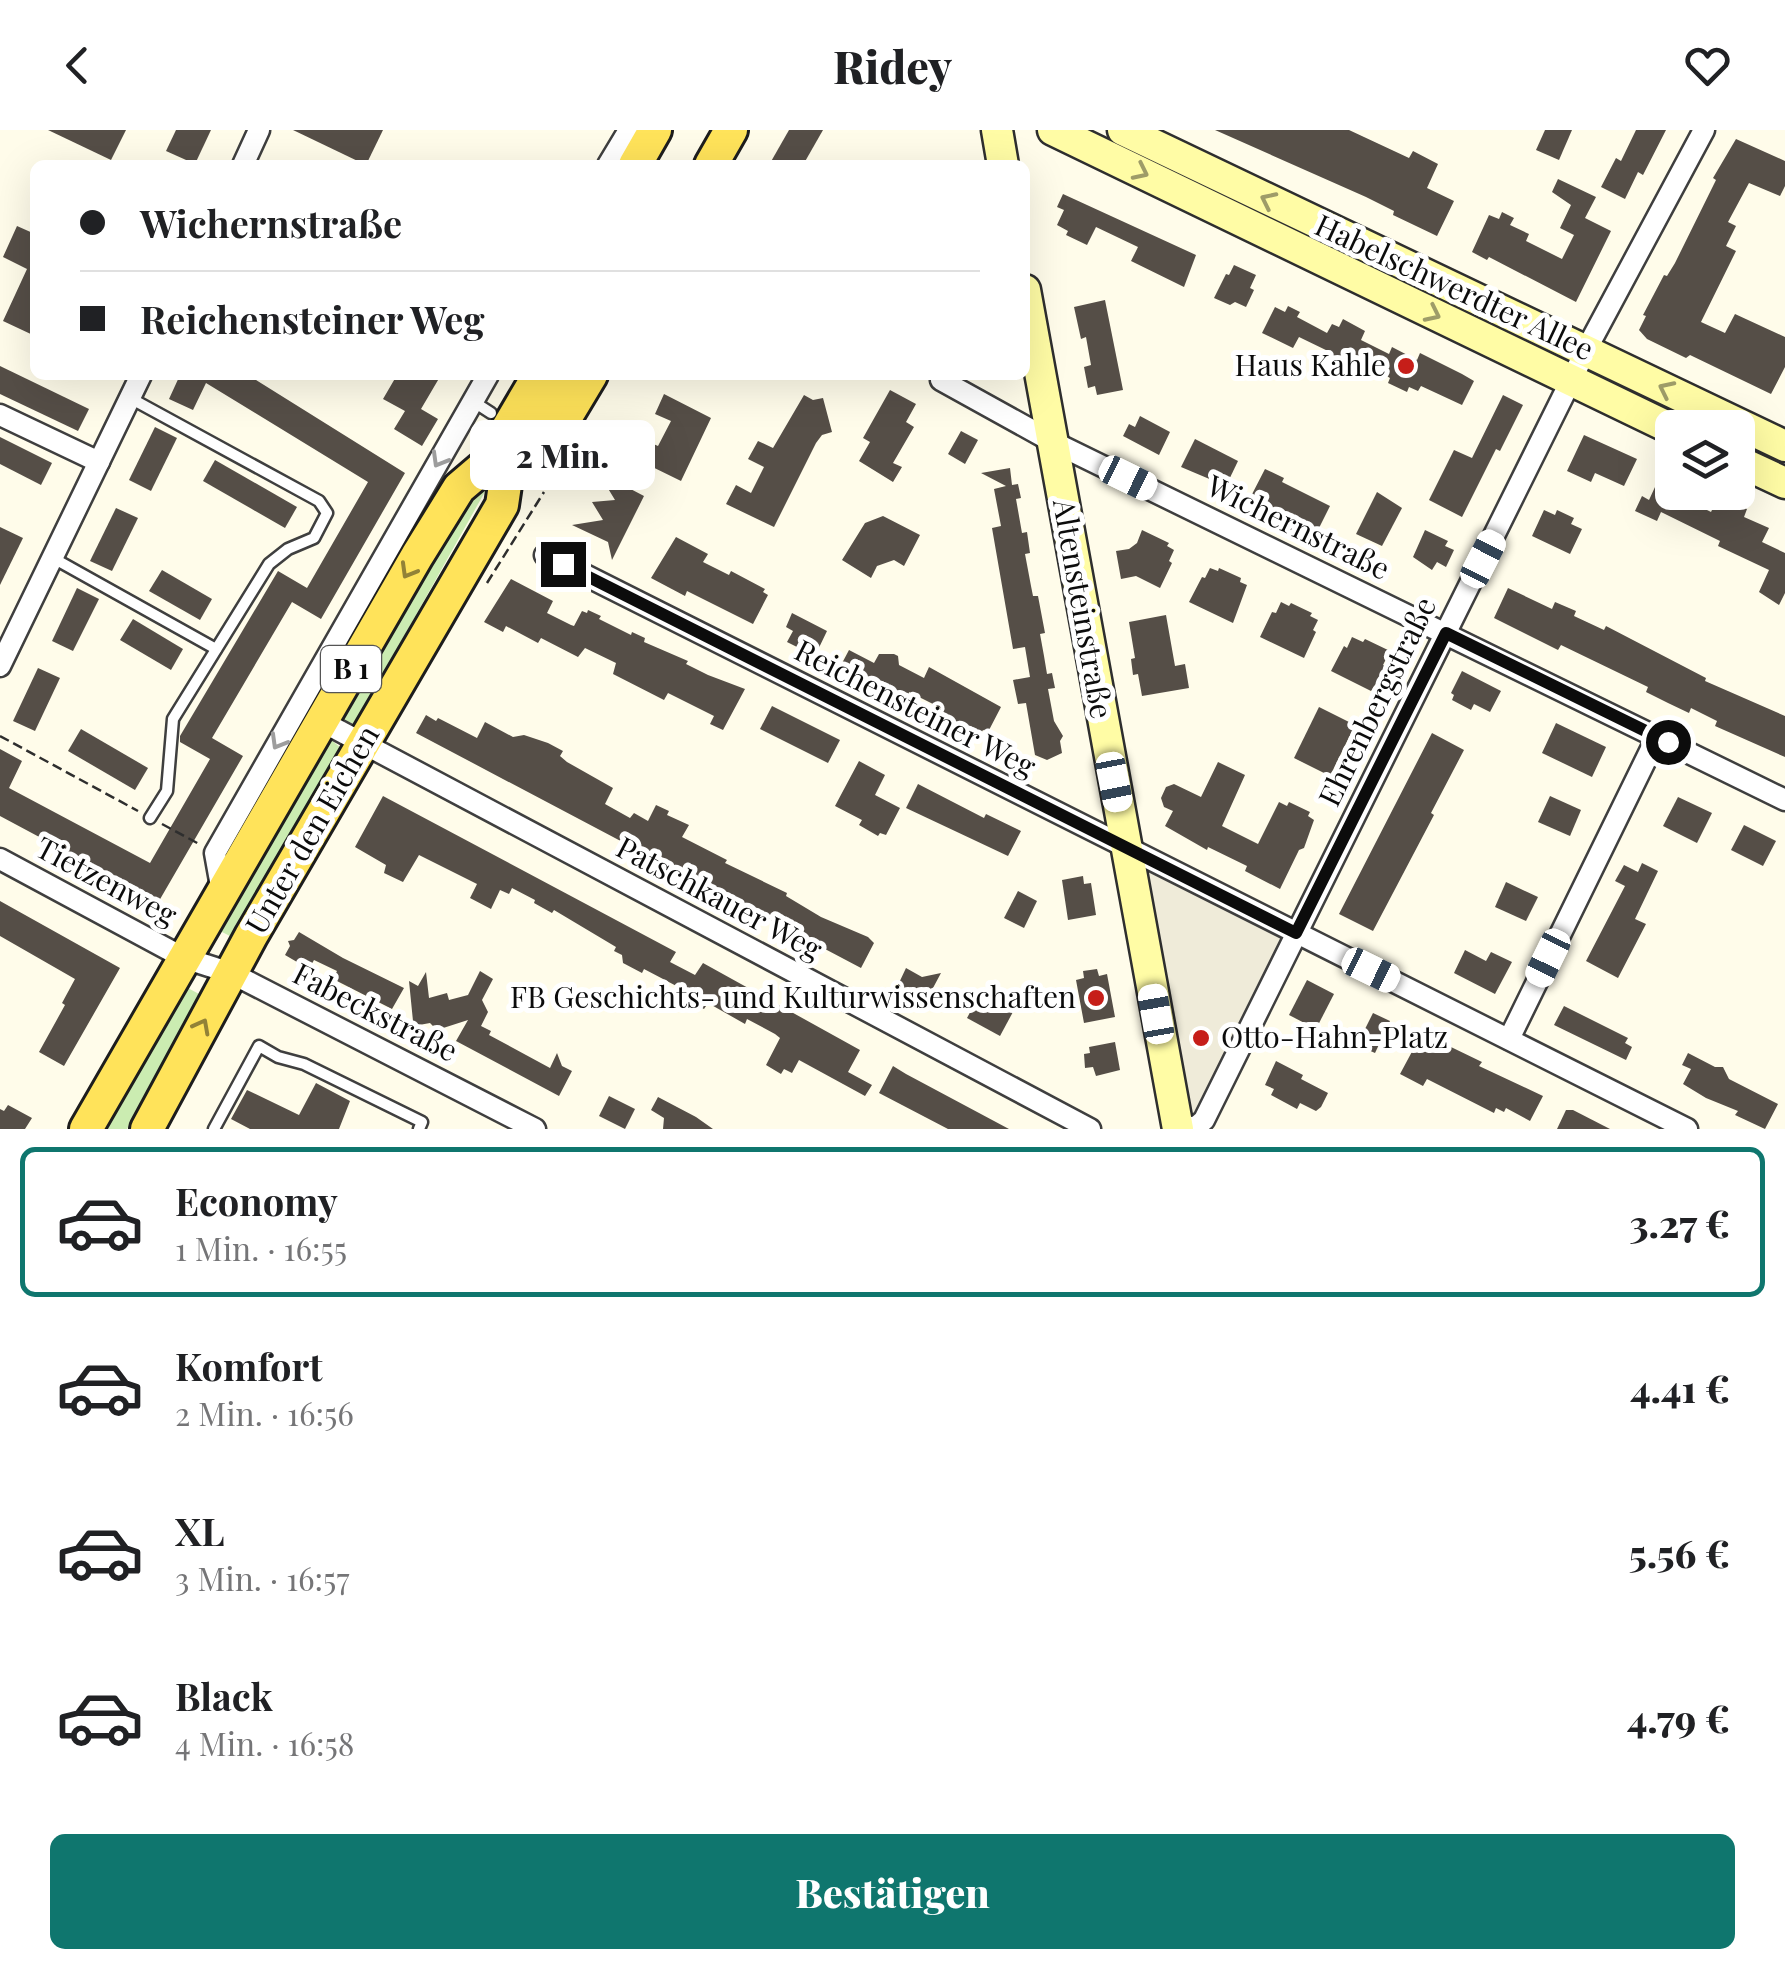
<!DOCTYPE html>
<html lang="de">
<head>
<meta charset="utf-8">
<style>
	:root { --surface:#fff; --page:#f2f2f2; --text:#202124; --muted:#757577; --line:#e0e0e0; --accent:#0f766e }
	body { margin:0; font-family:"Playfair Display",serif; background:var(--page); color:var(--text); height:100vh; display:flex; flex-direction:column; font-size:38px; white-space:nowrap }
	* { box-sizing:border-box; margin:0 }
	p { font-size:32px; color:var(--muted) }
	.icon { flex:none; width:55px; height:55px; fill:none; stroke:currentColor; stroke-width:2; stroke-linecap:round; stroke-linejoin:round }
	.map { position:relative; height:999px; overflow:hidden }
	.side { display:flex; flex-direction:column; background:var(--surface); flex:1 }
	.side>* { flex:none }
	.top-card { position:absolute; left:30px; top:30px; width:1000px; height:220px; border-radius:15px; box-shadow:0 10px 40px #0002; display:grid; align-content:center; height:220px; padding:0 50px; background:var(--surface) }
	.tools { position:absolute; left:1655px; top:280px; display:grid; gap:20px }
	.tools a { display:grid; place-items:center; width:100px; height:100px; border-radius:15px; background:var(--surface); box-shadow:0 10px 40px #0002; font-size:50px }
	.end { position:absolute; width:45px; height:45px; margin:-22px; border:12px solid #0c0c0c; background:#fff; box-shadow:0 0 0 5px #fff }
	.from { border-radius:50% }
	.bubble { position:absolute; height:70px; border-radius:15px; background:var(--surface); box-shadow:0 10px 40px #0002; font-size:32px; font-weight:800; line-height:70px; text-align:center }
	.car { position:absolute; width:30px; height:60px; margin:-30px -15px; border-radius:12px; box-shadow:0 0 8px 2px #0007; background:linear-gradient(#fff 24%,#345 0 40%,#fff 0 76%,#345 0 86%,#fff 0) }
	.top-card b { display:flex; align-items:center; gap:35px; height:95px; font-size:38px }
	.top-card b+b { border-top:2px solid var(--line) }
	.top-card i { width:25px; height:25px; background:var(--text) }
	ul { padding:18px 0 0; list-style:none }
	li { display:flex; align-items:center; gap:30px; height:150px; margin:0 20px 15px; padding:0 30px; border:5px solid transparent; border-radius:15px }
	li div { flex:1 }
	li b { display:block; font-size:38px }
	li em { font-style:normal; font-weight:800 }
	li.selected { border-color:var(--accent) }
	li>.icon { width:90px; height:90px; stroke-width:1.5 }
	.primary-button { display:flex; gap:20px; margin-top:auto; padding:20px 50px }
	.primary-button a { flex:1; height:115px; border-radius:15px; background:var(--accent); color:#fff; font-size:40px; font-weight:800; line-height:115px; text-align:center }
	header { display:flex; justify-content:space-between; align-items:center; height:130px; padding:0 50px; background:var(--surface); font-size:45px; font-weight:800 }
	.map>svg:first-child { display:block }
	.green { fill:#cbecb1 }
	.plaza { fill:#efebd9 }
	.building { fill:#554e47 }
	.lines { fill:none; stroke-linecap:round; stroke-linejoin:round }
	.service-casing { stroke:#3f3f3f; stroke-width:15 }
	.minor-casing { stroke:#3f3f3f; stroke-width:25 }
	.secondary-casing { stroke:#2e2e2e; stroke-width:35 }
	.primary-casing { stroke:#1d1d1d; stroke-width:38 }
	.path { stroke:#2e2e2e; stroke-width:2.5; stroke-dasharray:10 5; stroke-linecap:butt }
	.service { stroke:#fff; stroke-width:10 }
	.minor { stroke:#fff; stroke-width:20 }
	.secondary { stroke:#fffca5; stroke-width:30 }
	.primary { stroke:#ffe35a; stroke-width:32 }
	.oneway { stroke:#9e9c68 }
	.oneway2 { stroke:#9e9e9e }
	.oneway3 { stroke:#928237 }
	.route { stroke:#0c0c0c; stroke-width:12 }
	.poi-dot { fill:#c61e19; stroke:#fff; stroke-width:4 }
	.labels { text-anchor:middle; stroke-width:10; stroke-linejoin:round; paint-order:stroke }
	.shield { fill:#fff; stroke:#555; stroke-width:2.5 }
	.shield-label { font-size:28px; font-weight:bold; fill:#0c0c0c }
	.street-label { font-size:30px; fill:#0c0c0c; stroke:#fff }
	.poi-label { font-size:30px; fill:#0c0c0c; stroke:#fff; text-anchor:end }
</style>
</head>
<body>
<header><svg class="icon" aria-label="back" viewBox="0 0 24 24"><path d="M15 5l-7 7 7 7"/></svg>Ridey<svg class="icon" aria-label="heart" viewBox="0 0 24 24"><path d="M12 20l-8-8c-3-5 5-10 8-4 3-6 11-1 8 4z"/></svg></header>
<div class="map">
<svg width="1785" height="999" viewBox="0 0 1785 999">
	<rect width="100%" height="100%" fill="#fffcea"/>
	<!-- green -->
	<g class="green">
		<polygon points="520,299 355,594 342,590 406,472"/>
		<polygon points="330,609 341,618 232,807 218,800"/>
		<polygon points="186,857 199,864 127,999 104,999"/>
	</g>
	<!-- plaza -->
	<polygon class="plaza" points="1140,706 1142,715 1301,815 1206,999 1167,999 1111,721"/>
	<!-- building -->
	<g class="building">
		<polygon points="48,0 126,0 111,30"/>
		<polygon points="176,0 211,0 195,34 166,21"/>
		<polygon points="293,0 383,0 366,35"/>
		<polygon points="789,0 823,0 803,35 769,35"/>
		<polygon points="1215,0 1349,0 1409,28 1413,21 1438,34 1427,58 1454,71 1437,106 1393,85 1394,81 1366,67"/>
		<polygon points="1545,0 1572,0 1559,30 1536,20"/>
		<polygon points="1636,0 1666,0 1643,45 1638,42 1625,69 1601,57 1616,28 1621,31"/>
		<polygon points="1736,9 1785,31 1785,56 1780,66 1749,53 1728,92 1736,96 1726,116 1736,121 1701,192 1725,203 1735,184 1785,207 1785,237 1771,264 1690,225 1686,228 1647,209 1639,200 1646,186 1643,185 1664,145 1667,146 1675,133 1716,50 1713,48"/>
		<polygon points="1558,49 1596,67 1585,88 1611,101 1576,172 1489,127 1487,130 1472,122 1489,85 1499,89 1502,82 1514,88 1510,95 1529,104 1526,111 1562,129 1574,105 1560,98 1571,75 1552,62"/>
		<polygon points="1063,64 1196,125 1184,157 1131,131 1138,117 1096,97 1087,115 1066,105 1068,101 1057,95 1064,80 1057,77"/>
		<polygon points="17,96 35,104 35,206 3,191 27,139 3,127"/>
		<polygon points="1234,135 1256,145 1250,158 1254,160 1246,177 1235,172 1230,175 1214,168 1226,144 1229,145"/>
		<polygon points="1105,170 1123,260 1097,265 1095,256 1088,258 1084,237 1091,235 1086,207 1081,209 1074,177"/>
		<polygon points="1288,176 1300,182 1297,187 1327,203 1332,194 1339,197 1343,189 1365,201 1361,210 1389,224 1392,217 1417,230 1420,223 1462,244 1474,251 1462,275 1421,256 1418,261 1409,257 1407,262 1388,253 1390,248 1380,242 1356,231 1351,240 1340,237 1328,232 1332,223 1299,207 1293,218 1262,203 1275,177 1285,182"/>
		<polygon points="0,236 89,279 78,301 0,264"/>
		<polygon points="180,245 248,245 405,343 321,489 292,472 212,608 243,626 159,771 0,686 0,619 22,631 9,658 150,733 210,629 180,612 180,606 278,441 307,458 368,352 206,253 193,280 169,269"/>
		<polygon points="397,245 441,245 421,279 438,289 422,316 394,299 405,281 383,269"/>
		<polygon points="890,260 916,274 906,292 914,297 893,333 902,337 893,352 859,331 870,312 863,308"/>
		<polygon points="664,264 711,288 681,351 632,327 642,309 658,316 671,291 655,284"/>
		<polygon points="804,265 813,270 823,268 832,302 822,305 816,313 774,397 726,374 736,355 751,363 764,337 748,329 758,311 773,318"/>
		<polygon points="1503,265 1523,275 1500,321 1496,319 1462,387 1429,370 1454,320 1472,328"/>
		<polygon points="1140,286 1170,302 1159,325 1123,306 1129,294 1135,297"/>
		<polygon points="155,297 177,308 151,361 129,350"/>
		<polygon points="961,301 978,310 965,334 948,324"/>
		<polygon points="1584,305 1637,329 1624,356 1595,343 1591,352 1567,341"/>
		<polygon points="0,307 52,333 41,355 0,334"/>
		<polygon points="1195,309 1238,331 1226,356 1181,337"/>
		<polygon points="215,330 297,377 285,398 203,351"/>
		<polygon points="1010,338 1012,355 1018,354 1021,368 1016,369 1022,403 1027,402 1030,423 1025,424 1031,456 1033,466 1038,466 1045,503 1040,504 1044,526 1047,544 1052,543 1055,558 1048,559 1054,591 1063,606 1060,611 1062,623 1047,630 1035,625 1026,573 1018,574 1013,550 1030,547 1025,517 1013,519 992,398 1001,396 994,359 1006,356 981,343"/>
		<polygon points="1265,339 1284,348 1282,352 1330,376 1319,398 1324,401 1316,416 1280,397 1284,390 1248,372"/>
		<polygon points="598,342 644,366 612,430 608,412 572,395 603,390 592,372 615,370"/>
		<polygon points="1661,344 1672,350 1672,362 1690,362 1687,370 1711,382 1716,372 1729,379 1732,372 1747,379 1744,387 1769,398 1762,412 1785,423 1785,463 1779,475 1759,462 1769,440 1718,416 1720,411 1661,382 1657,391 1635,381 1642,366 1649,370"/>
		<polygon points="1377,362 1402,378 1382,416 1356,404"/>
		<polygon points="116,378 138,388 112,441 90,431"/>
		<polygon points="1544,380 1555,385 1557,380 1574,388 1571,394 1582,399 1570,424 1532,406"/>
		<polygon points="883,386 920,405 904,436 894,430 877,436 871,448 842,430 865,393"/>
		<polygon points="0,397 23,408 0,455"/>
		<polygon points="1142,400 1169,413 1167,416 1174,420 1169,431 1172,433 1160,458 1136,446 1121,449 1116,421 1129,419 1137,413"/>
		<polygon points="1425,400 1448,411 1445,416 1454,420 1446,437 1437,432 1432,440 1413,427"/>
		<polygon points="676,407 708,424 703,432 729,445 731,441 765,459 763,462 768,465 753,494 687,461 685,466 651,448"/>
		<polygon points="1210,438 1218,441 1219,438 1241,448 1240,452 1247,455 1233,493 1189,472 1202,447 1205,448"/>
		<polygon points="162,440 212,469 200,490 149,461"/>
		<polygon points="511,449 553,471 547,483 571,495 574,496 582,481 587,483 588,480 601,486 599,489 631,505 632,502 645,508 644,512 688,531 686,534 708,545 745,559 723,600 710,594 714,586 668,563 664,570 613,544 616,533 585,518 578,527 541,508 538,513 506,496 503,502 484,492"/>
		<polygon points="77,458 99,469 73,521 52,511"/>
		<polygon points="1508,458 1552,479 1555,472 1576,481 1574,486 1604,500 1606,496 1706,548 1705,551 1785,586 1785,627 1715,596 1717,591 1691,578 1689,583 1668,573 1646,562 1648,557 1561,515 1558,520 1494,488"/>
		<polygon points="1281,472 1289,476 1291,473 1312,483 1310,486 1318,490 1313,500 1316,502 1304,528 1260,507 1272,482 1276,483"/>
		<polygon points="792,483 827,501 815,526 787,512 793,501 786,497"/>
		<polygon points="1166,485 1175,536 1185,534 1189,558 1142,566 1138,544 1133,545 1131,529 1135,528 1129,492"/>
		<polygon points="133,489 183,519 171,540 120,510"/>
		<polygon points="1352,507 1363,512 1365,509 1390,521 1383,535 1387,537 1371,561 1331,541 1344,516 1347,518"/>
		<polygon points="849,520 874,533 879,524 894,524 898,526 899,535 924,548 929,537 1001,577 988,602 983,600 980,605 939,583 941,578 909,562 908,571 840,537"/>
		<polygon points="38,538 60,548 35,601 13,591"/>
		<polygon points="1462,541 1501,561 1490,582 1474,574 1471,580 1452,570 1454,565 1451,563"/>
		<polygon points="772,576 840,610 828,633 760,599"/>
		<polygon points="1319,577 1355,595 1330,646 1294,628"/>
		<polygon points="426,585 436,591 438,588 477,608 485,592 513,607 524,605 548,613 563,621 560,626 567,632 613,658 605,674 630,688 634,683 648,691 656,675 669,681 667,685 689,695 682,707 727,730 725,733 787,763 786,766 821,787 868,807 874,813 861,838 416,603"/>
		<polygon points="1556,593 1606,617 1592,647 1542,623"/>
		<polygon points="81,599 148,638 135,660 68,621"/>
		<polygon points="1432,603 1464,620 1431,683 1434,685 1373,801 1339,784"/>
		<polygon points="859,631 885,645 875,665 900,678 886,705 880,703 878,706 859,695 862,690 835,676"/>
		<polygon points="1218,632 1245,645 1222,696 1258,714 1279,672 1287,676 1289,672 1310,682 1308,686 1314,690 1304,718 1299,720 1280,759 1245,741 1247,736 1208,717 1207,720 1165,696 1173,681 1164,677 1161,668 1166,657 1174,654 1201,667"/>
		<polygon points="918,654 984,688 986,684 1021,701 1008,726 906,678"/>
		<polygon points="383,666 676,822 670,832 695,845 703,833 860,920 848,942 872,955 865,966 799,930 792,943 784,939 781,944 766,935 780,908 775,904 747,889 745,894 708,873 704,879 693,873 686,878 684,860 644,839 642,843 623,833 622,825 614,821 616,817 554,780 552,783 534,773 535,770 512,758 509,764 500,760 491,779 470,768 477,754 419,725 403,752 384,743 386,735 355,717"/>
		<polygon points="1550,666 1581,680 1570,706 1538,692"/>
		<polygon points="1678,667 1712,683 1697,713 1663,696"/>
		<polygon points="1744,695 1776,711 1763,736 1731,720"/>
		<polygon points="1642,733 1658,741 1635,789 1646,794 1618,848 1586,831 1625,756 1615,751 1624,735 1638,742"/>
		<polygon points="1083,746 1084,754 1091,753 1096,785 1068,790 1062,750"/>
		<polygon points="1506,752 1538,767 1526,791 1495,777"/>
		<polygon points="1018,761 1037,771 1024,798 1004,788"/>
		<polygon points="0,771 120,838 64,936 39,922 65,875 62,873 75,849 0,806"/>
		<polygon points="299,802 343,828 404,858 392,879 333,849 337,841 314,830 309,839 285,825 290,816 288,811 294,810"/>
		<polygon points="1465,820 1486,831 1491,822 1512,832 1495,864 1454,843"/>
		<polygon points="906,838 922,847 941,843 926,871 898,855"/>
		<polygon points="1097,839 1099,846 1107,844 1115,887 1084,893 1076,850 1084,848 1083,841"/>
		<polygon points="480,841 493,849 482,870 488,882 481,896 491,901 489,905 550,938 557,923 562,936 572,941 559,966 456,911 468,890 437,900 430,893 419,895 413,891 409,851 418,856 426,842 429,868 447,863 449,870 468,865"/>
		<polygon points="1307,850 1334,864 1316,899 1289,885"/>
		<polygon points="983,858 1014,880 1000,906 967,888"/>
		<polygon points="1564,876 1628,908 1625,913 1632,917 1626,930 1554,895"/>
		<polygon points="1373,883 1390,891 1375,923 1357,915"/>
		<polygon points="1422,903 1482,932 1479,936 1543,966 1530,991 1506,978 1504,982 1496,978 1494,983 1427,949 1423,956 1400,944"/>
		<polygon points="1115,912 1120,940 1096,946 1093,937 1085,938 1084,924 1090,923 1089,917"/>
		<polygon points="1688,923 1715,937 1723,937 1729,949 1778,974 1765,999 1735,985 1738,981 1706,968 1683,954 1691,939 1682,935"/>
		<polygon points="1276,931 1303,945 1301,949 1328,963 1321,977 1316,981 1300,973 1297,979 1271,965 1274,959 1265,955"/>
		<polygon points="893,936 906,944 1009,999 948,999 879,963"/>
		<polygon points="316,953 350,971 339,999 250,999 231,989 247,960 299,985"/>
		<polygon points="609,966 635,979 625,999 599,986"/>
		<polygon points="658,967 696,987 713,999 663,999 664,988 651,980"/>
		<polygon points="8,975 32,988 25,999 0,999 0,979 4,981"/>
		<polygon points="1566,980 1573,980 1610,999 1557,999"/>
	</g>
	<g class="lines">
		<!-- service casing -->
		<g class="service-casing">
			<g id="service">
				<polyline points="130,268 319,371 327,383 314,408 288,419 269,434 173,589 167,661 150,688"/>
				<polyline points="474,272 491,283"/>
				<polyline points="53,428 216,519"/>
				<polyline points="214,999 259,916 278,927 304,934 422,992 419,999"/>
			</g>
		</g>
		<!-- minor casing -->
		<g class="minor-casing">
			<g id="minor">
				<polyline points="243,35 259,0"/>
				<polyline points="608,35 629,0"/>
				<polyline points="941,250 1053,312 1785,670"/>
				<polyline points="0,285 99,332"/>
				<polyline points="545,425 1687,999"/>
				<polyline points="0,536 141,245"/>
				<polyline points="321,591 1090,999"/>
				<polyline points="0,729 184,828 231,843 535,999"/>
				<polyline points="222,762 215,723 488,245"/>
				<polyline points="1509,909 1657,607"/>
				<polyline points="1181,999 1197,996 1204,990 1586,220 1704,0"/>
			</g>
		</g>
		<!-- secondary casing -->
		<g class="secondary-casing">
			<g id="secondary">
				<polyline points="997,0 1003,35"/>
				<polyline points="1053,0 1672,299"/>
				<polyline points="1123,0 1785,316"/>
				<polyline points="1025,160 1178,999"/>
				<polyline points="1738,331 1785,353"/>
			</g>
		</g>
		<!-- primary casing -->
		<g class="primary-casing">
			<g id="primary">
				<polyline points="635,35 655,0"/>
				<polyline points="711,35 731,0"/>
				<polyline points="534,340 591,245"/>
				<polyline points="86,999 417,426 459,358 486,335 539,245"/>
				<polyline points="147,999 251,806 502,375 506,348 565,245"/>
			</g>
		</g>
		<!-- path -->
		<g class="path">
			<polyline points="487,453 544,362"/>
			<polyline points="0,606 138,681"/>
			<polyline points="162,694 199,714"/>
		</g>
		<!-- service -->
		<use href="#service" class="service"/>
		<!-- minor -->
		<use href="#minor" class="minor"/>
		<!-- secondary -->
		<use href="#secondary" class="secondary"/>
		<!-- primary -->
		<use href="#primary" class="primary"/>
	</g>
	<!-- one-way arrows -->
	<defs><path id="oneway-chevron" d="M-2-3.5L2.5 0L-2 3.5" fill="none" stroke-width="1.6" stroke-linecap="round" stroke-linejoin="round" transform="scale(2.5)"/></defs>
	<g class="oneway">
		<use href="#oneway-chevron" transform="translate(1141 42) rotate(26)"/>
		<use href="#oneway-chevron" transform="translate(1268 70) rotate(-154)"/>
		<use href="#oneway-chevron" transform="translate(1433 184) rotate(26)"/>
		<use href="#oneway-chevron" transform="translate(1666 259) rotate(-154)"/>
	</g>
	<g class="oneway2">
		<use href="#oneway-chevron" transform="translate(439 330) rotate(120)"/>
		<use href="#oneway-chevron" transform="translate(278 612) rotate(120)"/>
	</g>
	<g class="oneway3">
		<use href="#oneway-chevron" transform="translate(408 441) rotate(120)"/>
		<use href="#oneway-chevron" transform="translate(202 896) rotate(-62)"/>
	</g>
	<g class="lines">
		<!-- route -->
		<polyline class="route" points="563,434 1296,803 1446,503 1668,612"/>
	</g>
	<!-- markers -->
	<g class="poi-dot">
		<circle cx="1406" cy="236" r="10"/>
		<circle cx="1096" cy="868" r="10"/>
		<circle cx="1201" cy="908" r="10"/>
	</g>
	<g class="labels">
		<!-- shield labels -->
		<rect class="shield" x="321" y="516" width="60" height="46" rx="8"/>
		<g class="shield-label">
			<text x="351" y="549">B 1</text>
		</g>
		<!-- street labels -->
		<g class="street-label">
			<text transform="translate(1454 158) rotate(25)" y="10">Habelschwerdter Allee</text>
			<text transform="translate(1298 398) rotate(26)" y="10">Wichernstraße</text>
			<text transform="translate(1082 479) rotate(80)" y="10">Altensteinstraße</text>
			<text transform="translate(1378 572) rotate(-64)" y="10">Ehrenbergstraße</text>
			<text transform="translate(915 579) rotate(27)" y="10">Reichensteiner Weg</text>
			<text transform="translate(313 700) rotate(-60)" y="10">Unter den Eichen</text>
			<text transform="translate(106 752) rotate(28)" y="10">Tietzenweg</text>
			<text transform="translate(719 769) rotate(28)" y="10">Patschkauer Weg</text>
			<text transform="translate(375 883) rotate(27)" y="10">Fabeckstraße</text>
		</g>
		<!-- poi labels -->
		<g class="poi-label">
			<text x="1386" y="246">Haus Kahle</text>
			<text x="1076" y="878">FB Geschichts- und Kulturwissenschaften</text>
			<text x="1221" y="918" text-anchor="start">Otto-Hahn-Platz</text>
		</g>
	</g>
</svg>
<div class="tools">
<a><svg class="icon" aria-label="layers" viewBox="0 0 24 24"><path d="M12 4l9 5-9 5-9-5zM3 14l9 5 9-5"/></svg></a>
</div>
<i class="end from" style="left:1668px;top:612px"></i>
<i class="end" style="left:563px;top:434px"></i>
<div class="bubble" style="left:470px;top:290px;width:185px">2 Min.</div>
<i class="car" style="left:1128px;top:348px;rotate:116deg"></i>
<i class="car" style="left:1483px;top:429px;rotate:27deg"></i>
<i class="car" style="left:1114px;top:652px;rotate:169deg"></i>
<i class="car" style="left:1548px;top:828px;rotate:206deg"></i>
<i class="car" style="left:1371px;top:840px;rotate:116deg"></i>
<i class="car" style="left:1156px;top:884px;rotate:350deg"></i>
<div class="top-card">
<b><i class="from"></i>Wichernstraße</b>
<b><i></i>Reichensteiner Weg</b>
</div>
</div>
<section class="side">
<ul>
<li class="selected"><svg class="icon" aria-label="car" viewBox="0 0 24 24"><path d="M5 17H2v-5l4-1 3-4h7l3 4 3 1v5h-3M9 17h6M6 11h13"/><circle cx="7" cy="17" r="2"/><circle cx="17" cy="17" r="2"/></svg><div><b>Economy</b><p>1 Min. · 16:55</p></div><em>3.27 €</em></li>
<li><svg class="icon" aria-label="car" viewBox="0 0 24 24"><path d="M5 17H2v-5l4-1 3-4h7l3 4 3 1v5h-3M9 17h6M6 11h13"/><circle cx="7" cy="17" r="2"/><circle cx="17" cy="17" r="2"/></svg><div><b>Komfort</b><p>2 Min. · 16:56</p></div><em>4.41 €</em></li>
<li><svg class="icon" aria-label="car" viewBox="0 0 24 24"><path d="M5 17H2v-5l4-1 3-4h7l3 4 3 1v5h-3M9 17h6M6 11h13"/><circle cx="7" cy="17" r="2"/><circle cx="17" cy="17" r="2"/></svg><div><b>XL</b><p>3 Min. · 16:57</p></div><em>5.56 €</em></li>
<li><svg class="icon" aria-label="car" viewBox="0 0 24 24"><path d="M5 17H2v-5l4-1 3-4h7l3 4 3 1v5h-3M9 17h6M6 11h13"/><circle cx="7" cy="17" r="2"/><circle cx="17" cy="17" r="2"/></svg><div><b>Black</b><p>4 Min. · 16:58</p></div><em>4.79 €</em></li>
</ul>
<div class="primary-button"><a>Bestätigen</a></div>
</section>
</body>
</html>
